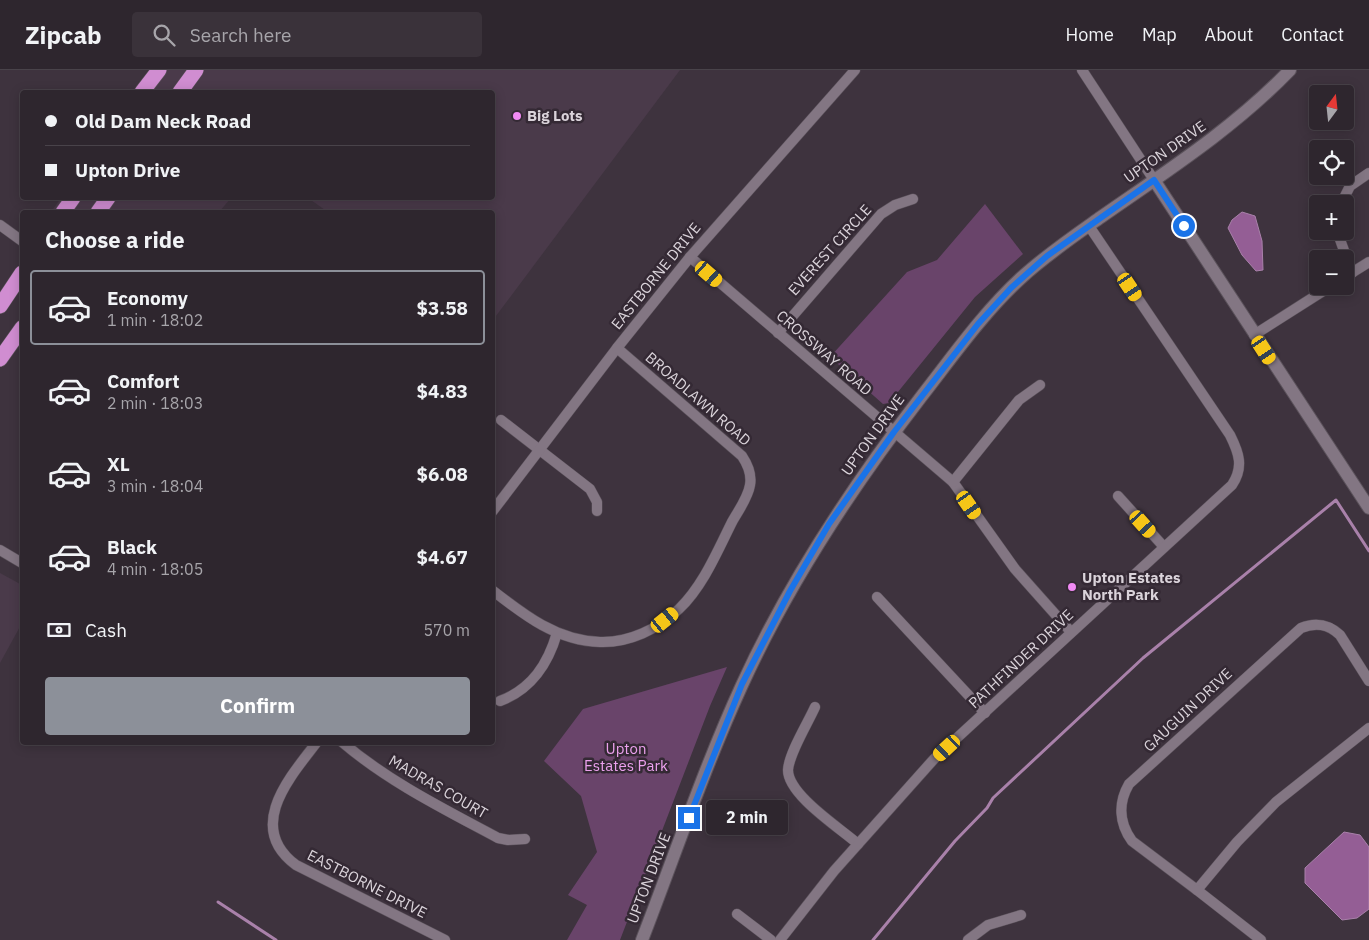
<!DOCTYPE html>
<html lang="en">
<head>
<meta charset="utf-8">
<style>
	:root { --surface:#2e262e; --page:#3a323a; --text:#f1f3f6; --muted:#a7a5aa; --line:#49434a; --accent:#8c9099 }
	body { margin:0; font-family:"IBM Plex Sans",sans-serif; background:var(--page); color:var(--text); height:100vh; display:flex; flex-direction:column; font-size:19px; white-space:nowrap }
	* { box-sizing:border-box; margin:0 }
	p { font-size:16px; color:var(--muted) }
	.icon { flex:none; width:28px; height:28px; fill:none; stroke:currentColor; stroke-width:2; stroke-linecap:round; stroke-linejoin:round }
	.map { position:relative; flex:1; overflow:hidden }
	.details { position:absolute; left:20px; top:140px; width:475px; height:535px; display:flex; flex-direction:column; background:var(--surface); border-radius:5px; box-shadow:0 2px 12px #0003,0 0 0 1px var(--line) }
	.details>* { flex:none }
	.top-card { position:absolute; left:20px; top:20px; width:475px; height:110px; border-radius:5px; box-shadow:0 2px 12px #0003,0 0 0 1px var(--line); display:grid; align-content:center; height:110px; padding:0 25px; background:var(--surface) }
	.needle { width:32px; rotate:15deg }
	.fabs { position:absolute; left:1309px; top:15px; display:grid; gap:10px }
	.fabs a { display:grid; place-items:center; width:45px; height:45px; border-radius:5px; background:var(--surface); box-shadow:0 2px 12px #0003,0 0 0 1px var(--line); font-size:25px }
	.end { position:absolute; width:22px; height:22px; margin:-11px; border:6px solid #1a73e8; background:#fff; box-shadow:0 0 0 2px #fff }
	.from { border-radius:50% }
	.bubble { position:absolute; height:35px; border-radius:5px; background:var(--surface); box-shadow:0 2px 12px #0003,0 0 0 1px var(--line); font-size:16px; font-weight:700; line-height:35px; text-align:center }
	.car { position:absolute; width:15px; height:30px; margin:-15px -8px; border-radius:6px; box-shadow:0 0 4px 1px #0007; background:linear-gradient(#f5c518 24%,#345 0 40%,#f5c518 0 76%,#345 0 86%,#f5c518 0) }
	.top-card b { display:flex; align-items:center; gap:18px; height:48px; font-size:19px }
	.top-card b+b { border-top:1px solid var(--line) }
	.top-card i { width:12px; height:12px; background:var(--text) }
	ul { padding:0; list-style:none }
	li { display:flex; align-items:center; gap:15px; height:75px; margin:0 10px 8px; padding:0 15px; border:2px solid transparent; border-radius:5px }
	li div { flex:1 }
	li b { display:block; font-size:19px }
	li em { font-style:normal; font-weight:700 }
	li.active { border-color:var(--accent) }
	li>.icon { width:45px; height:45px; stroke-width:1.5 }
	h2 { padding:0 25px; font-size:22px; line-height:60px }
	.pay { display:flex; align-items:center; gap:12px; height:55px; padding:0 25px; font-size:19px }
	.pay p { margin-inline-start:auto }
	.primary-button { display:flex; gap:10px; margin-top:auto; padding:10px 25px }
	.primary-button a { flex:1; height:58px; border-radius:5px; background:var(--accent); color:#fff; font-size:20px; font-weight:700; line-height:58px; text-align:center }
	header { display:flex; align-items:center; gap:30px; box-sizing:border-box; height:70px; padding:0 25px; background:var(--surface); border-bottom:1px solid var(--line) }
	header strong { font-size:24px }
	nav { display:flex; gap:28px; margin-inline-start:auto; font-size:18px }
	.search { width:350px; height:45px; background:var(--page); display:flex; align-items:center; gap:12px; box-sizing:border-box; padding:0 18px; border-radius:5px; color:var(--muted); font-size:19px }
	.map>svg:first-child { display:block }
	.built { fill:#4a3a4a }
	.green { fill:#69446a }
	.water { fill:#945e95; stroke:#a981aa }
	.lines { fill:none; stroke-linecap:round; stroke-linejoin:round }
	.stream { stroke:#a981aa; stroke-width:3 }
	.street-casing { stroke:#5b525b; stroke-width:11 }
	.secondary-casing { stroke:#5b525b; stroke-width:14 }
	.highway-casing { stroke:#5b525b; stroke-width:16 }
	.street { stroke:#837683; stroke-width:10 }
	.secondary { stroke:#837683; stroke-width:12 }
	.highway { stroke:#d08dd1; stroke-width:15 }
	.route { stroke:#1a73e8; stroke-width:6 }
	.poi-dot { fill:#f18af4; stroke:#342934; stroke-width:2 }
	.labels { text-anchor:middle; stroke-width:5; stroke-linejoin:round; paint-order:stroke }
	.poi-label { font-size:15px; font-weight:bold; fill:#dad3da; stroke:#342934; text-anchor:start }
	.street-label { font-size:15px; fill:#dad3da; stroke:#342934 }
	.park-label { font-size:15px; fill:#eca1ee; stroke:#342934 }
</style>
</head>
<body>
<header>
<strong>Zipcab</strong>
<div class="search"><svg class="icon" aria-label="search" viewBox="0 0 24 24"><circle cx="10" cy="10" r="6"/><path d="M15 15l6 6"/></svg>Search here</div>
<nav><a>Home</a><a>Map</a><a>About</a><a>Contact</a></nav>
</header>
<div class="map">
<svg width="1369" height="870" viewBox="0 0 1369 870">
	<rect width="100%" height="100%" fill="#3e333e"/>
	<!-- built -->
	<g class="built">
		<polygon points="150,0 680,0 493,250 492,142 328,142 308,128 492,128 492,22 134,22"/>
		<polygon points="61,128 231,128 219,142 51,142"/>
		<polygon points="0,503 22,515 22,553 0,593"/>
	</g>
	<!-- green -->
	<g class="green">
		<polygon points="985,134 1023,184 975,227 889,333 883,334 830,287 907,202 937,190"/>
		<polygon points="727,597 710,636 620,870 567,870 587,835 568,825 597,782 581,726 544,691 583,639"/>
	</g>
	<!-- water -->
	<g class="water">
		<polygon points="1242,142 1255,146 1262,171 1263,200 1256,201 1242,185 1228,158 1232,150"/>
		<polygon points="1344,762 1360,765 1369,777 1369,839 1357,848 1342,850 1305,813 1305,798"/>
	</g>
	<g class="lines">
		<!-- stream -->
		<g class="stream">
			<polyline points="218,832 276,870"/>
			<polyline points="873,870 955,771 987,738 993,728 1143,588 1336,430 1369,481"/>
		</g>
		<!-- street casing -->
		<g class="street-casing">
			<g id="street">
				<polyline points="1082,0 1154,110"/>
				<polyline points="1341,134 1350,116 1369,103"/>
				<polyline points="0,155 22,171"/>
				<polyline points="1337,161 1352,203"/>
				<polyline points="690,187 953,412 1015,499 1071,562"/>
				<polyline points="1345,207 1369,192"/>
				<polyline points="778,263 881,144 895,135 913,129"/>
				<polyline points="1254,265 1331,216"/>
				<polyline points="501,350 590,419 597,432 597,441"/>
				<polyline points="953,412 1019,330 1040,315"/>
				<polyline points="1118,426 1164,477"/>
				<polyline points="492,442 617,278 690,187 855,0"/>
				<polyline points="0,480 22,493"/>
				<path d="M492,520C524,545 557,571 600,572C629,573 658,559 679,539C703,516 717,482 732,452C738,441 748,428 750,415C752,404 748,395 742,386L617,278"/>
				<polyline points="877,527 985,643"/>
				<path d="M1369,611L1340,565C1328,554 1316,552 1301,558L1129,714C1118,733 1119,753 1132,771L1197,820L1237,772L1276,732L1369,658"/>
				<path d="M500,631C532,619 548,594 557,563"/>
				<path d="M815,637C808,653 789,683 788,700C788,725 840,758 858,774"/>
				<path d="M317,672C290,707 245,757 296,795L445,870"/>
				<path d="M342,672C389,712 444,739 498,768L508,770L525,769"/>
				<polyline points="1197,820 1261,870"/>
				<polyline points="737,844 771,870"/>
				<path d="M780,870L834,801L934,689L1232,415C1244,397 1239,383 1230,365L1089,156"/>
				<polyline points="968,870 988,855 1021,845"/>
			</g>
		</g>
		<!-- secondary casing -->
		<g class="secondary-casing">
			<g id="secondary">
				<polyline points="1154,110 1369,438"/>
				<path d="M642,870C675,785 704,698 742,615C789,512 851,418 921,327C953,286 983,243 1021,208C1046,185 1074,166 1101,147C1167,101 1234,58 1290,0"/>
			</g>
		</g>
		<!-- highway casing -->
		<g class="highway-casing">
			<g id="highway">
				<polyline points="142,22 159,0"/>
				<polyline points="180,22 196,0"/>
				<polyline points="63,142 73,128"/>
				<polyline points="98,142 108,128"/>
				<polyline points="0,236 22,203"/>
				<polyline points="0,289 22,258"/>
			</g>
		</g>
		<!-- street -->
		<use href="#street" class="street"/>
		<!-- secondary -->
		<use href="#secondary" class="secondary"/>
		<!-- highway -->
		<use href="#highway" class="highway"/>
	</g>
	<g class="lines">
		<!-- route -->
		<polyline class="route" points="689,748 742,614 790,521 829,454 894,362 978,254 1011,218 1047,186 1154,110 1184,156"/>
	</g>
	<!-- markers -->
	<g class="poi-dot">
		<circle cx="517" cy="46" r="5"/>
		<circle cx="1072" cy="517" r="5"/>
	</g>
	<g class="labels">
		<!-- poi labels -->
		<g class="poi-label">
			<text x="527" y="51">Big Lots</text>
			<text x="1082" y="513">Upton Estates<tspan x="1082" dy="17">North Park</tspan></text>
		</g>
		<!-- street labels -->
		<g class="street-label">
			<text transform="translate(1165 82) rotate(-35)" y="5">UPTON DRIVE</text>
			<text transform="translate(830 180) rotate(-48)" y="5">EVEREST CIRCLE</text>
			<text transform="translate(656 206) rotate(-51)" y="5">EASTBORNE DRIVE</text>
			<text transform="translate(824 283) rotate(41)" y="5">CROSSWAY ROAD</text>
			<text transform="translate(698 329) rotate(41)" y="5">BROADLAWN ROAD</text>
			<text transform="translate(873 365) rotate(-54)" y="5">UPTON DRIVE</text>
			<text transform="translate(1021 589) rotate(-43)" y="5">PATHFINDER DRIVE</text>
			<text transform="translate(1188 640) rotate(-43)" y="5">GAUGUIN DRIVE</text>
			<text transform="translate(438 717) rotate(30)" y="5">MADRAS COURT</text>
			<text transform="translate(649 808) rotate(-69)" y="5">UPTON DRIVE</text>
			<text transform="translate(367 814) rotate(27)" y="5">EASTBORNE DRIVE</text>
		</g>
		<!-- park labels -->
		<g class="park-label">
			<text x="626" y="684">Upton<tspan x="626" dy="17">Estates Park</tspan></text>
		</g>
	</g>
</svg>
<div class="fabs">
<a><svg class="needle" viewBox="-14 -14 28 28"><path d="M0-13l5 13h-10z" fill="#e53935"/><path d="M0 13l5-13h-10z" fill="#a7a5aa"/></svg></a>
<a><svg class="icon" aria-label="locate" viewBox="0 0 24 24"><circle cx="12" cy="12" r="6"/><path d="M12 2v4M12 18v4M2 12h4M18 12h4"/></svg></a>
<a>+</a>
<a>−</a>
</div>
<i class="end from" style="left:1184px;top:156px"></i>
<i class="end" style="left:689px;top:748px"></i>
<div class="bubble" style="left:706px;top:730px;width:82px">2 min</div>
<i class="car" style="left:709px;top:204px;rotate:131deg"></i>
<i class="car" style="left:1130px;top:217px;rotate:146deg"></i>
<i class="car" style="left:1264px;top:280px;rotate:147deg"></i>
<i class="car" style="left:969px;top:435px;rotate:145deg"></i>
<i class="car" style="left:1143px;top:454px;rotate:138deg"></i>
<i class="car" style="left:665px;top:550px;rotate:51deg"></i>
<i class="car" style="left:947px;top:678px;rotate:227deg"></i>
<div class="top-card">
<b><i class="from"></i>Old Dam Neck Road</b>
<b><i></i>Upton Drive</b>
</div>
<section class="details">
<h2>Choose a ride</h2>
<ul>
<li class="active"><svg class="icon" aria-label="car" viewBox="0 0 24 24"><path d="M5 17H2v-5l4-1 3-4h7l3 4 3 1v5h-3M9 17h6M6 11h13"/><circle cx="7" cy="17" r="2"/><circle cx="17" cy="17" r="2"/></svg><div><b>Economy</b><p>1 min · 18:02</p></div><em>$3.58</em></li>
<li><svg class="icon" aria-label="car" viewBox="0 0 24 24"><path d="M5 17H2v-5l4-1 3-4h7l3 4 3 1v5h-3M9 17h6M6 11h13"/><circle cx="7" cy="17" r="2"/><circle cx="17" cy="17" r="2"/></svg><div><b>Comfort</b><p>2 min · 18:03</p></div><em>$4.83</em></li>
<li><svg class="icon" aria-label="car" viewBox="0 0 24 24"><path d="M5 17H2v-5l4-1 3-4h7l3 4 3 1v5h-3M9 17h6M6 11h13"/><circle cx="7" cy="17" r="2"/><circle cx="17" cy="17" r="2"/></svg><div><b>XL</b><p>3 min · 18:04</p></div><em>$6.08</em></li>
<li><svg class="icon" aria-label="car" viewBox="0 0 24 24"><path d="M5 17H2v-5l4-1 3-4h7l3 4 3 1v5h-3M9 17h6M6 11h13"/><circle cx="7" cy="17" r="2"/><circle cx="17" cy="17" r="2"/></svg><div><b>Black</b><p>4 min · 18:05</p></div><em>$4.67</em></li>
</ul>
<div class="pay"><svg class="icon" aria-label="cash" viewBox="0 0 24 24"><path d="M3 7h18v10H3z"/><circle cx="12" cy="12" r="2"/></svg>Cash<p>570 m</p></div>
<div class="primary-button"><a>Confirm</a></div>
</section>
</div>
</body>
</html>
